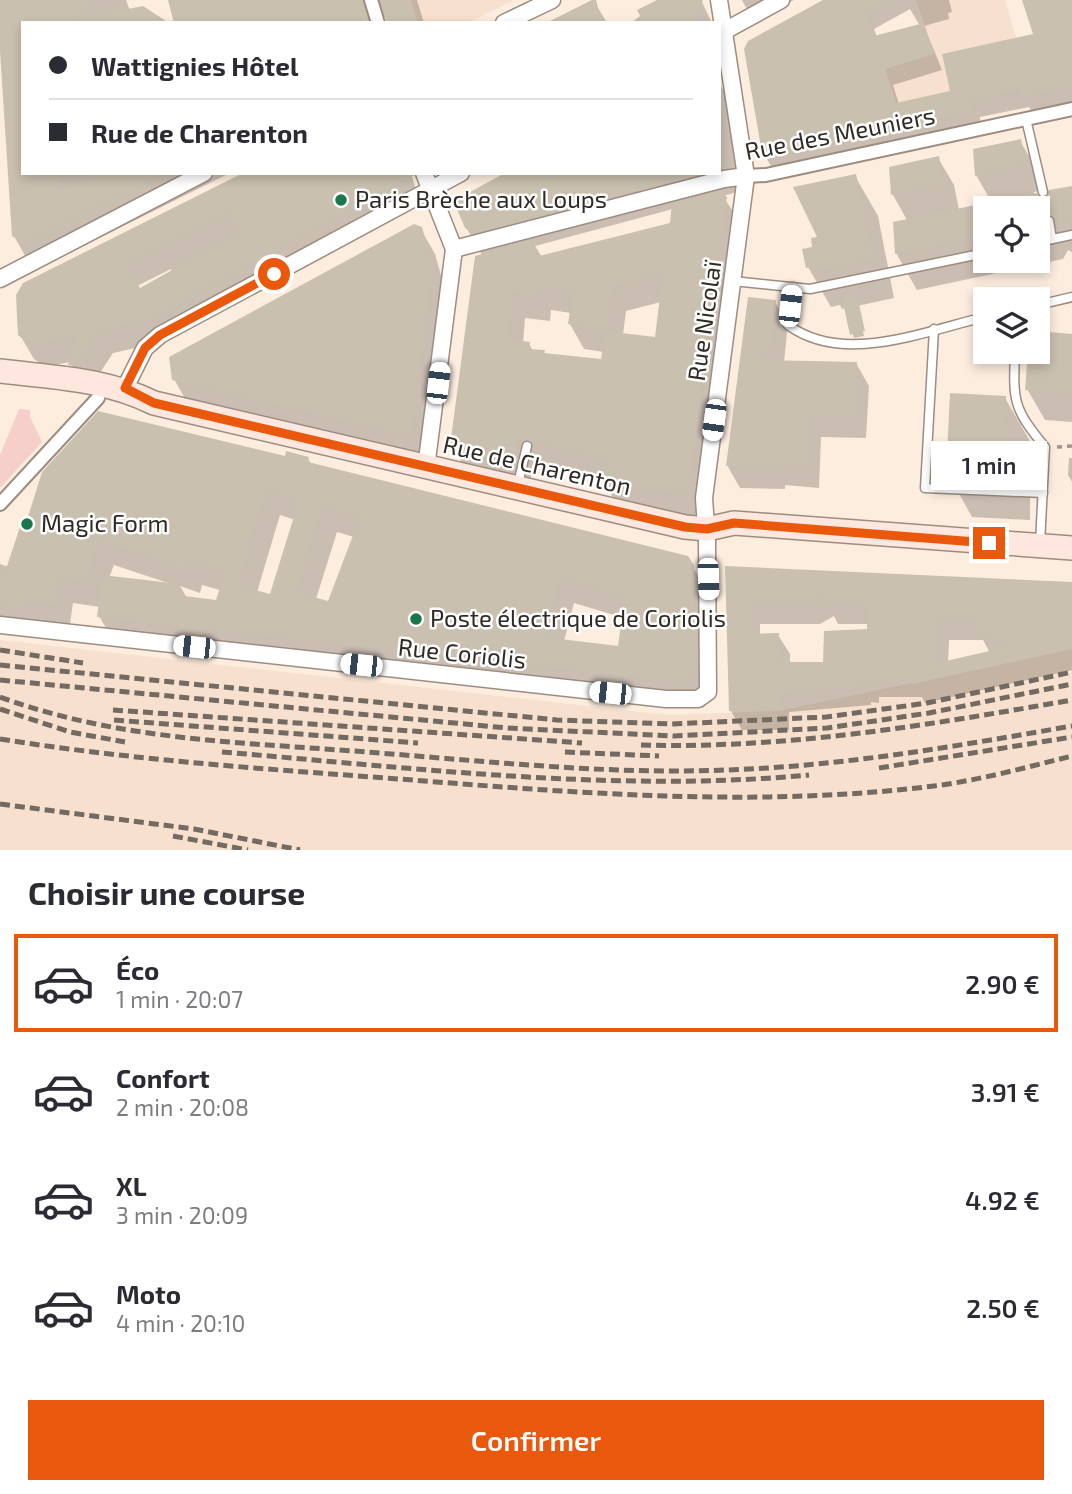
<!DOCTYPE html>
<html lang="fr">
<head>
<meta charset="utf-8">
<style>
	:root { --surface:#fff; --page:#f7f7f7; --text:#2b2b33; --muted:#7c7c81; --line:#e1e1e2; --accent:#ea580c }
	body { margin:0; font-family:"Exo 2",sans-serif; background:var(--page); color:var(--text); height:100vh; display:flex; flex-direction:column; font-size:26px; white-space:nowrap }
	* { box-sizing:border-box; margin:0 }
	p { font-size:23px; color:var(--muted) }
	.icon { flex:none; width:38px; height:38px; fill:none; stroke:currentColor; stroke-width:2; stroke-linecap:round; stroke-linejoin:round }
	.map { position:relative; height:850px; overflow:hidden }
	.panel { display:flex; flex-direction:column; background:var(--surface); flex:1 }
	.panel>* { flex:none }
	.guide { position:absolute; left:21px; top:21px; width:700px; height:154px; border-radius:0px; box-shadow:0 4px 10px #0003; display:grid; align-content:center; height:154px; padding:0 28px; background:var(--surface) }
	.tools { position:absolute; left:973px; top:196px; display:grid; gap:14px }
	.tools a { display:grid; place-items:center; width:77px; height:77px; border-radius:0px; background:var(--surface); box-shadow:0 4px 10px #0003; font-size:35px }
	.end { position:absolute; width:32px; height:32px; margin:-16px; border:9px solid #ea580c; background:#fff; box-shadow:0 0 0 4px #fff }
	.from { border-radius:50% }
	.bubble { position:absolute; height:49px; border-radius:0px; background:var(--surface); box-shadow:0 4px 10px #0003; font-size:23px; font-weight:600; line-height:49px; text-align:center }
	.car { position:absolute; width:21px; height:42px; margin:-21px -10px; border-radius:9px; box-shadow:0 0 5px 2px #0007; background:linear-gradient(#fff 24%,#345 0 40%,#fff 0 76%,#345 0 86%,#fff 0) }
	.guide b { display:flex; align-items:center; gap:24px; height:66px; font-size:26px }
	.guide b+b { border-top:2px solid var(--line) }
	.guide i { width:18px; height:18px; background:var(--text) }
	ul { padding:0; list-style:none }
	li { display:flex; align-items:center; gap:21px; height:98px; margin:0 14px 10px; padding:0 14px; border:4px solid transparent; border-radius:0px }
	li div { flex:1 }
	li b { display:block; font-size:26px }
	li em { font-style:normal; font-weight:600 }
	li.on { border-color:var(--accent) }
	li>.icon { width:63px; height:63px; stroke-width:1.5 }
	h2 { padding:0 28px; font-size:32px; line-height:84px }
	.cta { display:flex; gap:14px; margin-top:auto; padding:14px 28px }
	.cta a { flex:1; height:80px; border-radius:0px; background:var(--accent); color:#fff; font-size:28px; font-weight:600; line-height:80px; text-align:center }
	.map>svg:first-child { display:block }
	.built { fill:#f7e0cd }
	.green { fill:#f6ceca }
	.shadow { fill:#0003; fill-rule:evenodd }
	.building { fill:#cac0af; fill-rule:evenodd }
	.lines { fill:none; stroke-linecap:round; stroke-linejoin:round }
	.service-casing { stroke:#9c8d80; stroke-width:11 }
	.pedestrian-casing { stroke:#9c8d80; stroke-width:16 }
	.minor-casing { stroke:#9c8d80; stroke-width:19 }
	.secondary-casing { stroke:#9c8d80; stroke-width:26 }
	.path { stroke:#a0948a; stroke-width:3.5; stroke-dasharray:5 5; stroke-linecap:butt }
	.service { stroke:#fff; stroke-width:8 }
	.pedestrian { stroke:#fff; stroke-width:12 }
	.minor { stroke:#fff; stroke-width:16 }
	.secondary { stroke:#fee7de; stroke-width:23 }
	.rail { stroke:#736a62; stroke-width:5; stroke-dasharray:10 5; stroke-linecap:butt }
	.route { stroke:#ea580c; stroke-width:9 }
	.poi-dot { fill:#1a764b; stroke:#fdfdfd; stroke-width:2.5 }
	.labels { text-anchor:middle; stroke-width:5; stroke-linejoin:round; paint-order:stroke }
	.street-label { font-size:24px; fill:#302a25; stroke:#fdfdfd }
	.poi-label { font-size:24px; fill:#302a25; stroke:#fdfdfd; text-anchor:start }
</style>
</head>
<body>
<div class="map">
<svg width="1072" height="850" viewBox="0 0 1072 850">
	<rect width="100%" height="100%" fill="#fdeddf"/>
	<!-- built -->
	<g class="built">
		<polygon points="383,0 514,0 468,23 390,23"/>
		<polygon points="916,0 1005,0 1033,94 1020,91 972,101 973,112 904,127 885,69 934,53"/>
		<polygon points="0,640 668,715 779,711 1072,649 1072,850 0,850"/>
	</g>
	<!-- green -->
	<polygon class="green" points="19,409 30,410 30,417 42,442 0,488 0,455"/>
	<!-- shadow -->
	<g class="shadow">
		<polygon points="0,0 126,0 130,11 166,23 23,23 23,173 230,173 39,268 28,261 14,236"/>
		<polygon points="170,0 417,0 424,23 388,23 387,16 379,19 378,23 176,23"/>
		<polygon points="661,0 701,0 712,23 631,23"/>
		<polygon points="742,0 794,0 758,20 751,17"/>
		<path d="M827,0H949L952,12L948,13L949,19L924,26L942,70L893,85L899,104L952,92L1036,35L1024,0H1072V103L1032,112L1029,107L980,117L981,127L773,169L763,153ZM910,9L920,26L877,37L874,29Z"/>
		<polygon points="594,1 607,23 550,23"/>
		<path d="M719,83L727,96L742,186L737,192L723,196L741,224L702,509L692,517L619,509L604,481L543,465H532L530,486L467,471L452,446L482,255L466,227L509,173H719ZM673,209L671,224L542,257L535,246ZM661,302L657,339L623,335L626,311ZM551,310L571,313L570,324L584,349L604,352L603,361L545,355L544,351H533L529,344L523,343L525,318L550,321Z"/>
		<path d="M1020,141L1036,168L1040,191L1033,192L1044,201L1072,187V252L1068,250L1063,259L917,290L896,253L907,220L893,195L891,169L938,158L954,185L959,210L992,203L976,175ZM985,208H1038V261H985Z"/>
		<path d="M246,173H411L418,197L162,342L113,353L90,388L83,387L70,362L44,367L34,359L20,335ZM171,269L172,272L139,290L137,286Z"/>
		<polygon points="855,176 878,216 894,298 857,306 864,336 854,338 846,308 842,309 840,305 831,307 808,267 819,238"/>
		<polygon points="420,228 435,254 446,293 425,455 188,404 174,379"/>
		<polygon points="775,302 788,324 784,362 856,363 869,386 866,438 821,437 819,488 785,485 785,489 740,488 727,465"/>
		<polygon points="1038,333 1072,336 1072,422 1045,420 1027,389 1030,352 1038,352"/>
		<polygon points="1005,398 1030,441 1030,520 972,517 948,474"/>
		<path d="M286,458L308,459L311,464L692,566L708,592V703L703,708L114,642L99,616L100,607L73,603L69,631L42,622L40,634L0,629V564L9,567L28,522ZM280,515L295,520L271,596L257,592ZM337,532L354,537L329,603L316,599ZM114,565L168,583L167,584L109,578ZM202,585L220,590L217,602L187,598L180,586L200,593ZM574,603L624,618L620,648L564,641Z"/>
		<polygon points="1069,458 1072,458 1072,482 1068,475"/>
		<path d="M727,568L1072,584V670L925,703L922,697H879V703L871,702V705L789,712V730H742L731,711ZM834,616L838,624H869V631L825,664H790V654L778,635L760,636V624H820ZM949,640H983L990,653L948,662Z"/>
	</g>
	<!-- building -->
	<g class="building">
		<polygon points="0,0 95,0 69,23 23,23 23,173 35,173 35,177 61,176 52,196 97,173 165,173 24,243 12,236 0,51"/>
		<polygon points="168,0 362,0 369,23 174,23"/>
		<polygon points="380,0 411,0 418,23 387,23"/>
		<polygon points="592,0 596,0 602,23 546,23"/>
		<polygon points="657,0 703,0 692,23 644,23 637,10"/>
		<polygon points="823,0 890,0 867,12 874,36 924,23 934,54 885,69 896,103 950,91 942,54 1033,34 1022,0 1072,0 1072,86 1021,97 1020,91 972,101 973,112 769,158 762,153 744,49 748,41"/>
		<polygon points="127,6 128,9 143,6 169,23 81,23 80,16"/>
		<polygon points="1021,139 1026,164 975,176 973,149"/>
		<polygon points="939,156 944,183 891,195 889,167"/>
		<path d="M243,173L414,175L149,319L100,330L77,366L68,365L77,336L30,345L18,335L16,295L23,283ZM229,211L240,232L140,288L124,263Z"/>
		<polygon points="505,173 700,173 701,174 474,233 465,228 456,207 459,198"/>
		<polygon points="856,174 873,259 817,270 816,266 806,268 802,249 812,247 811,238 817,237 793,187"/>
		<polygon points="1072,186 1072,216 1055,220 1047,215 1043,223 1038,224 1038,208 996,208 996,201 1036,193 1044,198 1049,190"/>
		<path d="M720,191L727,197L689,483L677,492L631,490L602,484L605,460L528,440H518L516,461L450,446L475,256L533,239L535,257L670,223L672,203ZM663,272L655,337L605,331L601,359L544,353L545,350L529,349L530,342L508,339L512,293L536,296L537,285L573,291L568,324L606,329L612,286Z"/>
		<polygon points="985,203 985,235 895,254 893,222"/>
		<polygon points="414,224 422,227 433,267 412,430 405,435 172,380 169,357"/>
		<polygon points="857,295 865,331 850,335 842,298"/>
		<polygon points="748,297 776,300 770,352 760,355 760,360 857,362 854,416 809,415 807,466 773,463 773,467 726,466"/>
		<polygon points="1038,331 1072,334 1072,393 1025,390 1028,352 1038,352"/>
		<polygon points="950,393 1006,396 1007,477 946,475"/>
		<path d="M98,411L285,456L286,451L309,457L308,462L688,556L694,565V677L688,683L513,663V660L473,655L472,659L466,658L97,617L102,575L180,584L177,595L216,600L225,571L188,560L185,568L99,540L85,582L59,578L55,606L28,597L26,609L0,605V570L5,572L23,518L27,520L42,472ZM266,490L299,500L270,594L237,585ZM322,507L360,517L328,601L296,592ZM560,578L625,597L618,646L544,637Z"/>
		<path d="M725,566L1072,582V649L912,684V678H869V683H861V686L779,693V711H729ZM825,595V605H867V629L824,631L823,662H779V633L750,634V605H808ZM938,621H980L976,631L1007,647L937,663Z"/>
	</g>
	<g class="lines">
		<!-- service casing -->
		<g class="service-casing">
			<g id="service">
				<polyline points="1026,119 1043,192"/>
				<polyline points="1049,221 1052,239"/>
				<polyline points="1038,242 1072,235"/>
				<polyline points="733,281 810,289 985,253"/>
				<path d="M793,287L788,325C844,366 924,331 985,317"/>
				<polyline points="1038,305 1072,297"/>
				<polyline points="934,329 925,488 1043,493"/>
				<path d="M1015,352C1013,402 1013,408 1045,447L1040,543"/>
				<polyline points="518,484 527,446"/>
			</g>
		</g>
		<!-- pedestrian casing -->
		<g class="pedestrian-casing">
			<g id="pedestrian">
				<polyline points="371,0 378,23"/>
				<polyline points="746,176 766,175 1072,109"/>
				<polyline points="0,504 98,398 102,383"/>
			</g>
		</g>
		<!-- minor casing -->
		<g class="minor-casing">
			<g id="minor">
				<polyline points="504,23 552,0"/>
				<polyline points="719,34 781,0"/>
				<polyline points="424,173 454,249 426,468"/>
				<polyline points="454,249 724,179 746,176"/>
				<polyline points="0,279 204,173"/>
				<polyline points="125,388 145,348 160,335 461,173"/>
				<polyline points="0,625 666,699 698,699 708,692 707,541 704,498 746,176 719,0"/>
			</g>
		</g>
		<!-- secondary casing -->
		<g class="secondary-casing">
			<path id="secondary" d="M0,371C55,378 103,378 154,403L685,527L707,529L734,523L1072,548"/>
		</g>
		<!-- path -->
		<polyline class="path" points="1057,447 1072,446"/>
		<!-- service -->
		<use href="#service" class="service"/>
		<!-- pedestrian -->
		<use href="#pedestrian" class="pedestrian"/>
		<!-- minor -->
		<use href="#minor" class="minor"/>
		<!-- secondary -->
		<use href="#secondary" class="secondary"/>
		<!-- rail -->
		<g class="rail">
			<polyline points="0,650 83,663"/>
			<polyline points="0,665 557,720 672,724 826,717 927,703 1072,672"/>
			<polyline points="0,680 507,728 674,736 827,728 929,713 1072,684"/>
			<path d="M0,697C114,739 233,742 353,751C477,760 602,775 727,770C844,766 957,746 1072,726"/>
			<polyline points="0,709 70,732 125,742"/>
			<polyline points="113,710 582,743"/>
			<polyline points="114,720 418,743"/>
			<path d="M0,739C132,760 265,769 399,779C577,793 756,808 934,786C981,780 1027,767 1072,756"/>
			<path d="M641,745C788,749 929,725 1072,700"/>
			<path d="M222,752C416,768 614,793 809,775"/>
			<polyline points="565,752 659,756"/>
			<polyline points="879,768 1072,737"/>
			<polyline points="0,804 194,829 300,850"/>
			<polyline points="173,836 248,850"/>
		</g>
	</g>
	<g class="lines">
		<!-- route -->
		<polyline class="route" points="274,274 160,335 145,348 125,388 154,403 685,527 707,529 734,523 989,543"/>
	</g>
	<!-- markers -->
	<g class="poi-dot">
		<circle cx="341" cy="200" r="7"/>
		<circle cx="27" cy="524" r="7"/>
		<circle cx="416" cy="619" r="7"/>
	</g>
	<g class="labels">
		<!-- street labels -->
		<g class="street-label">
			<text transform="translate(840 134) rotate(-11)" y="8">Rue des Meuniers</text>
			<text transform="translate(705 321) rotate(-82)" y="8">Rue Nicolaï</text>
			<text transform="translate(537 466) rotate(13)" y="8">Rue de Charenton</text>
			<text transform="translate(462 654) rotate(6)" y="8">Rue Coriolis</text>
		</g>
		<!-- poi labels -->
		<g class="poi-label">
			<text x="355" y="208">Paris Brèche aux Loups</text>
			<text x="41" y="532">Magic Form</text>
			<text x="430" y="627">Poste électrique de Coriolis</text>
		</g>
	</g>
</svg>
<div class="tools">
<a><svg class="icon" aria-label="locate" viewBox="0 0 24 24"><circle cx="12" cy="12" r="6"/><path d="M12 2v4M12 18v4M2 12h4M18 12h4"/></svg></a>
<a><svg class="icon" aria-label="layers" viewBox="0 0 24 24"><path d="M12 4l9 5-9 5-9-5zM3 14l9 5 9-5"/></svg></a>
</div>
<i class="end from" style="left:274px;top:274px"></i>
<i class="end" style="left:989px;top:543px"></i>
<div class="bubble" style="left:931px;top:441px;width:116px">1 min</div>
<i class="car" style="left:790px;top:306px;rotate:6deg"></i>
<i class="car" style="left:438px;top:383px;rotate:7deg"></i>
<i class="car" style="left:714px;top:420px;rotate:188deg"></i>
<i class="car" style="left:708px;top:579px;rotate:178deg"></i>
<i class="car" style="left:194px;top:647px;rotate:276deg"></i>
<i class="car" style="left:361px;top:665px;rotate:276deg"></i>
<i class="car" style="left:610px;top:693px;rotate:276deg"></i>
<div class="guide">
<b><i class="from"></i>Wattignies Hôtel</b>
<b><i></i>Rue de Charenton</b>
</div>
</div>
<section class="panel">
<h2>Choisir une course</h2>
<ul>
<li class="on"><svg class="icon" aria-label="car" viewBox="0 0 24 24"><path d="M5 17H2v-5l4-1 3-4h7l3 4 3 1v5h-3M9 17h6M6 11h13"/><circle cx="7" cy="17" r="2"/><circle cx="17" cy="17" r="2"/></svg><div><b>Éco</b><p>1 min · 20:07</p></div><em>2.90 €</em></li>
<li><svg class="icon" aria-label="car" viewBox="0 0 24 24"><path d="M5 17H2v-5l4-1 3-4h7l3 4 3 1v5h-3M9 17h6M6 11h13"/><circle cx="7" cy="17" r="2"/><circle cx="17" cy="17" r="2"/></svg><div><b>Confort</b><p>2 min · 20:08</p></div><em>3.91 €</em></li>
<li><svg class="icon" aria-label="car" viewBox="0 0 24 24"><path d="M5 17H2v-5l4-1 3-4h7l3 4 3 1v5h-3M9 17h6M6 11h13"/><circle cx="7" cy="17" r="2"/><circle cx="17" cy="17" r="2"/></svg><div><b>XL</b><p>3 min · 20:09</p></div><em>4.92 €</em></li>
<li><svg class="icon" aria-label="car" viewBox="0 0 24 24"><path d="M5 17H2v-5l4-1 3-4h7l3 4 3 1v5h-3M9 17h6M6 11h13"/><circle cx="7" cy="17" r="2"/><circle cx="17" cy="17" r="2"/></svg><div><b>Moto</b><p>4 min · 20:10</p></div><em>2.50 €</em></li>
</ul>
<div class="cta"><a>Confirmer</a></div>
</section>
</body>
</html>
